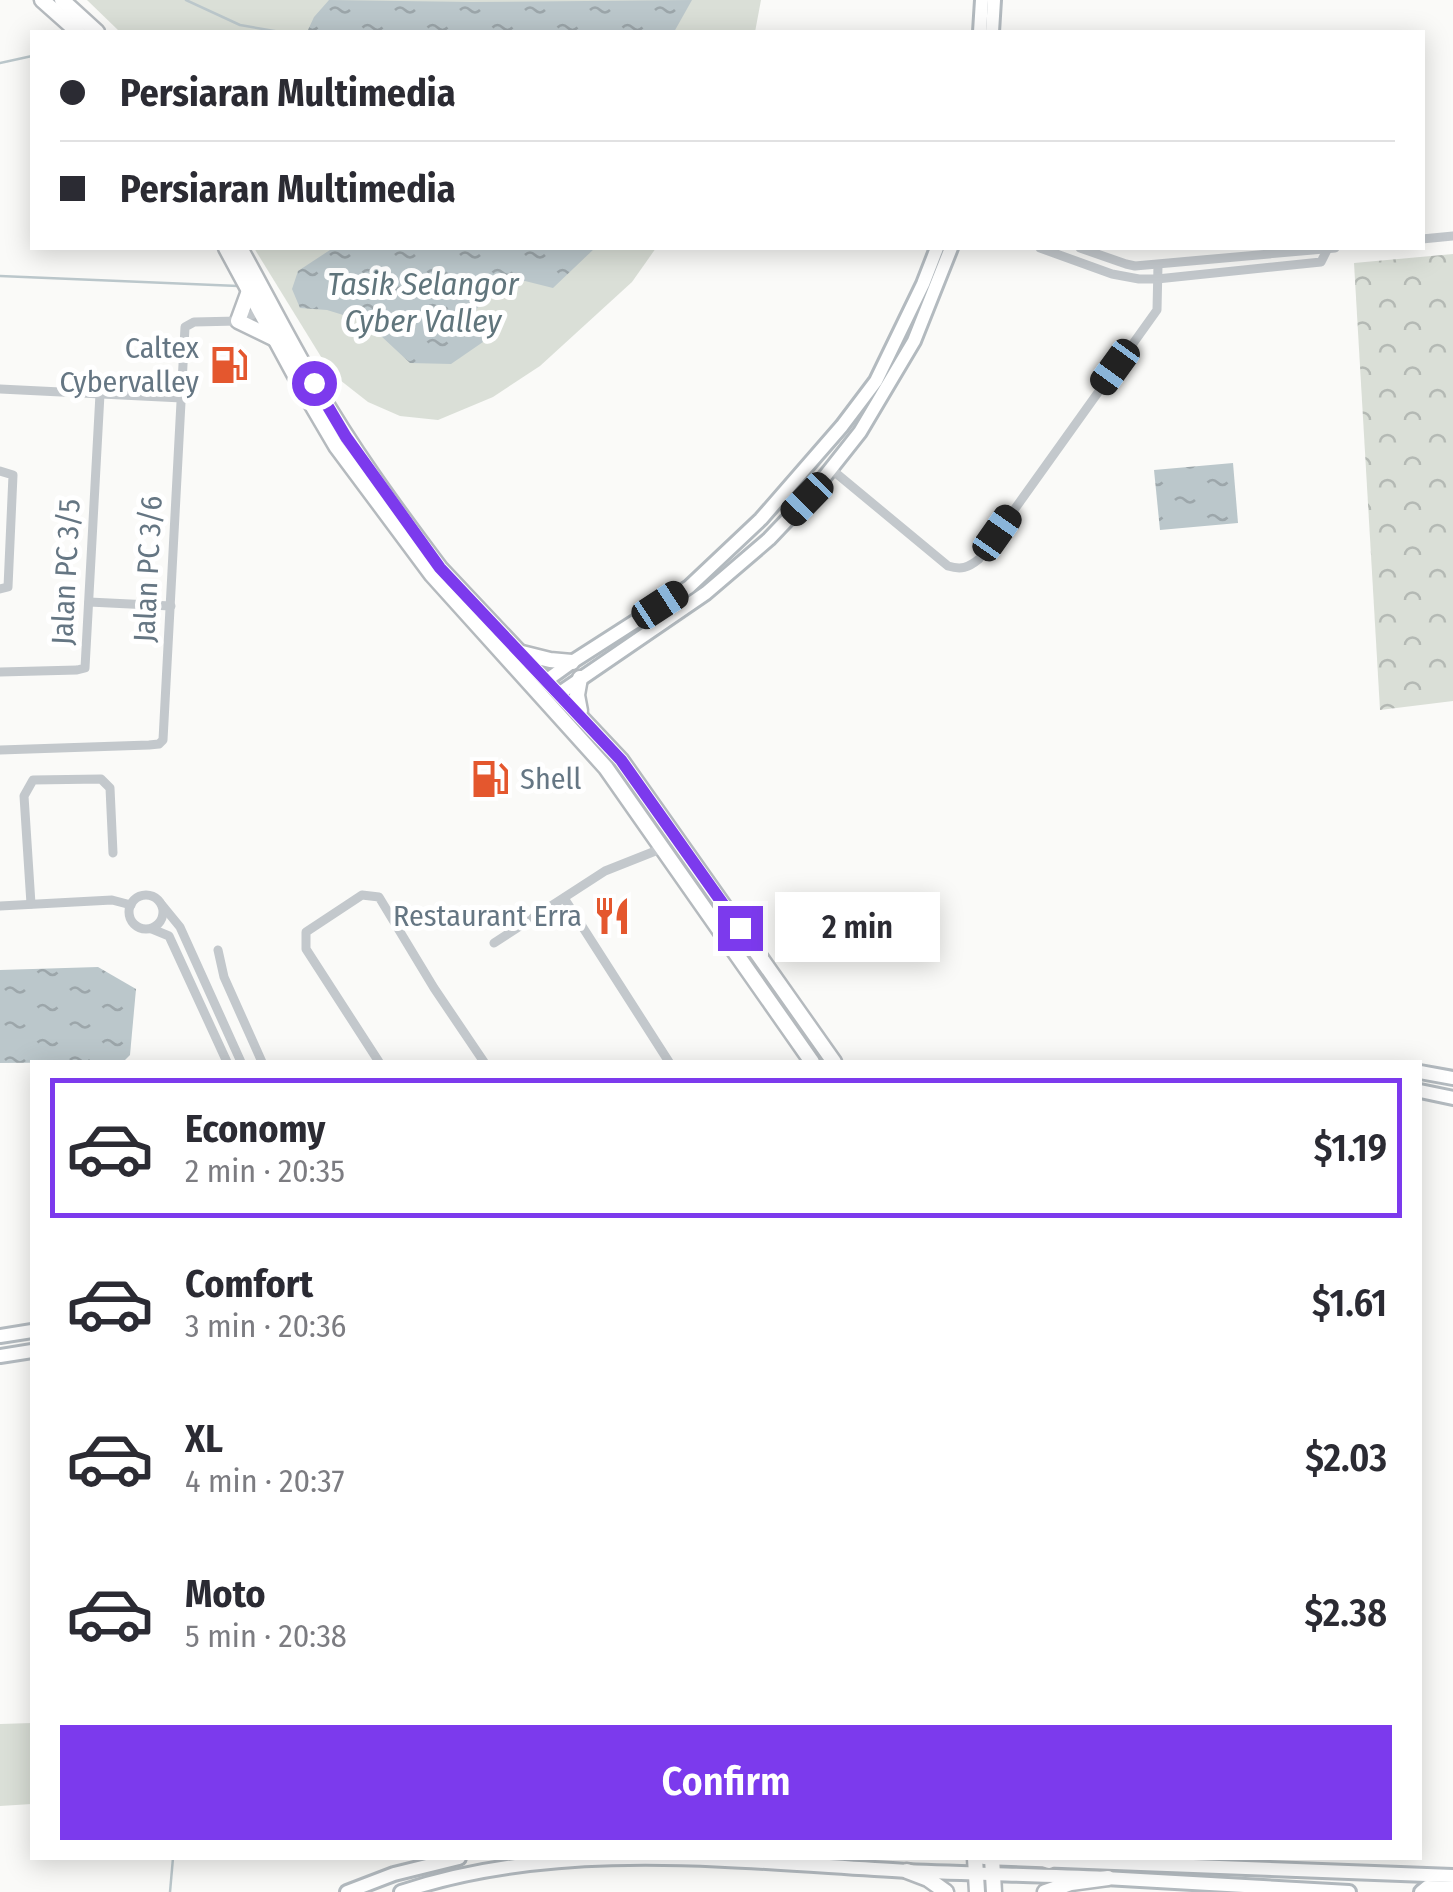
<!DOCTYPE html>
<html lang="en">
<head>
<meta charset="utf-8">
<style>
	:root { --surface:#fff; --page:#f2f2f3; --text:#2b2b33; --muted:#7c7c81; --line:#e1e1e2; --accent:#7c3aed }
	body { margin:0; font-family:"Fira Sans Condensed",sans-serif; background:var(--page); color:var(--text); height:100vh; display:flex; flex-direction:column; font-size:38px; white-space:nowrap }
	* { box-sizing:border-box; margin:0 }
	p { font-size:32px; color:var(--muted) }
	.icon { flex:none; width:55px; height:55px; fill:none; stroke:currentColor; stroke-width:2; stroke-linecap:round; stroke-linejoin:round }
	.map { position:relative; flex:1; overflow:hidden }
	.details { position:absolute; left:30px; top:1060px; width:1392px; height:800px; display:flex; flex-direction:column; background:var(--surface); border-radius:0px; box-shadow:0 5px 25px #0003 }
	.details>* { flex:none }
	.top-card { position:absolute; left:30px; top:30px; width:1395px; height:220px; border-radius:0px; box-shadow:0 5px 25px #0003; display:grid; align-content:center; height:220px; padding:0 30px; background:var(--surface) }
	.end { position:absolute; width:45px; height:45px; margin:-22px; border:12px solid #7c3aed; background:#fff; box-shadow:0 0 0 5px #fff }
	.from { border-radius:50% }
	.bubble { position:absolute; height:70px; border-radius:0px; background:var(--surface); box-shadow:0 5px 25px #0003; font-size:32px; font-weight:600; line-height:70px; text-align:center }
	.car { position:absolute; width:30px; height:60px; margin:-30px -15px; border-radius:12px; box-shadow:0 0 8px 2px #0007; background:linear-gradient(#222 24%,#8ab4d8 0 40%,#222 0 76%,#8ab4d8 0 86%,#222 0) }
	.top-card b { display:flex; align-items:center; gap:35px; height:95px; font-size:38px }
	.top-card b+b { border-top:2px solid var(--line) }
	.top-card i { width:25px; height:25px; background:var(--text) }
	ul { padding:18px 0 0; list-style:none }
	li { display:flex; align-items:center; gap:30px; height:140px; margin:0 20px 15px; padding:0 10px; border:5px solid transparent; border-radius:0px }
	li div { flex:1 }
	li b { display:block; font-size:38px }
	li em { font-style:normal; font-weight:600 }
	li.on { border-color:var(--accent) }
	li>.icon { width:90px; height:90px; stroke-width:1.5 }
	.button { display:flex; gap:20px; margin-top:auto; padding:20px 30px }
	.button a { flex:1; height:115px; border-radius:0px; background:var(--accent); color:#fff; font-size:40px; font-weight:600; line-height:115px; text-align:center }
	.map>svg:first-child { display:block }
	.green { fill:#dadfd7 }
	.forest { fill:url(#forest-crowns) }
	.water { fill:url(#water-ripples) }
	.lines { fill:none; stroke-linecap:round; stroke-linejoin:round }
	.stream { stroke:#bbc7cb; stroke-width:2.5 }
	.secondary-casing { stroke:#b3babf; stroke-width:18 }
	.primary-casing { stroke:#b5babe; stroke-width:19 }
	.street { stroke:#c3c8cc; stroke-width:9 }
	.secondary { stroke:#fff; stroke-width:12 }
	.primary { stroke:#fff; stroke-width:14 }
	.route { stroke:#7c3aed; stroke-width:12 }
	.labels { text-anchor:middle; stroke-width:10; stroke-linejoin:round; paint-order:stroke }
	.poi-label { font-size:30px; fill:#657683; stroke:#fff; text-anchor:end }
	.street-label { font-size:30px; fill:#657683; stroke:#fff }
	.water-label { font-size:32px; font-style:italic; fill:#60757c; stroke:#fff }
</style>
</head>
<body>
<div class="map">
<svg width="1453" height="1892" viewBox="0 0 1453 1892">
	<defs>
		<pattern id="forest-crowns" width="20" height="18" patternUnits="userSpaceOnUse" patternTransform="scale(2.5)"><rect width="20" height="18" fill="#dadfd7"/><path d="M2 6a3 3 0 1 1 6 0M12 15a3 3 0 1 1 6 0" fill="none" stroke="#b4b9b4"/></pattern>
		<pattern id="water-ripples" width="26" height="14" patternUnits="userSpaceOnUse" patternTransform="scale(2.5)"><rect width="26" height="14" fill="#bbc7cb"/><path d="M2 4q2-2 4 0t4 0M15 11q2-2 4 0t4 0" fill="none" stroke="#9ca6aa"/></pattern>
	</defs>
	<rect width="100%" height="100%" fill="#fafaf8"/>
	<!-- green -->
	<g class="green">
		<polygon points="87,0 761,0 755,32 120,32"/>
		<polygon points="254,248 656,248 632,282 540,366 493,397 438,420 400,416 368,402 331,373"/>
		<polygon points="32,1723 32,1804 0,1806 0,1724"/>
	</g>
	<!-- forest -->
	<polygon class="forest" points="1453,254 1453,701 1380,710 1354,263"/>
	<!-- water -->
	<g class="water">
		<polygon points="329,0 471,2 692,0 674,32 307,32 314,17"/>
		<polygon points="333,248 595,248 553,288 525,281 491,285 475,312 483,342 451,364 410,363 366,322 327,310 300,308 292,289 298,271"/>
		<polygon points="1233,463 1238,523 1160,530 1154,470"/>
		<polygon points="98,967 136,989 130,1055 123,1062 0,1063 0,970"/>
	</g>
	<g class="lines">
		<!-- stream -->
		<g class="stream">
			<polyline points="186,0 240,25 280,32"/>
			<polyline points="0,63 32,56"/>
			<polyline points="0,276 238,286"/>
			<polyline points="170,1892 173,1858"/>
		</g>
		<!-- secondary casing -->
		<g class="secondary-casing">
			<g id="secondary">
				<polyline points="980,32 982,0"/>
				<polyline points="992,32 994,0"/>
				<polyline points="547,680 572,662 689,587 761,519 842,426 876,381 923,284 937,248"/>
				<polyline points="560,693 706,593 769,539 807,499 860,432 914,341 951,248"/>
				<polyline points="1420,1072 1453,1078"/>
				<polyline points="1420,1091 1453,1098"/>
				<polyline points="0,1336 32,1331"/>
				<polyline points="0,1356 32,1351"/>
				<polyline points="984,1858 1453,1876"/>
				<polyline points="347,1892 394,1874 459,1858"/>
				<path d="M401,1892C561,1838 741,1862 907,1871C973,1874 1039,1875 1105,1878C1187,1882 1268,1887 1349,1892"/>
				<polyline points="1421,1892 1427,1887 1453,1888"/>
			</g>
		</g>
		<!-- primary casing -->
		<g class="primary-casing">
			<g id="primary">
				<polyline points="42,0 78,32"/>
				<polyline points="62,0 97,32"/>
				<polyline points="226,248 299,383 336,446 432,575 606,768 812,1062"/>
				<path d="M240,248C265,293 288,339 314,383C351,448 395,508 440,568L621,760L834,1062"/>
				<polyline points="249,291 238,321 275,339"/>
				<polyline points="522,653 550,660 572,662"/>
				<polyline points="580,711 577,695 580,678"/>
				<polyline points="975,1858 977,1892"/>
				<polyline points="992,1858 994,1892"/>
				<polyline points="1041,1858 1049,1861"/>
				<polyline points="907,1871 928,1879 946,1892"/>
				<polyline points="1045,1892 1071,1883 1108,1878"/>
			</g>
		</g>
		<!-- street -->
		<g class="street">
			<polyline points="1422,239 1453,236"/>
			<polyline points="1040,248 1112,274 1139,279 1157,279 1321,262 1328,248"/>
			<polyline points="1080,248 1126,264 1135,266 1335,248"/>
			<polyline points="0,389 182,398"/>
			<path d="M831,469L948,566C961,570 968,568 979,559L1157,310L1158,265"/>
			<polyline points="0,471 13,475 8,587 0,589"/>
			<polyline points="89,602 171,606"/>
			<polyline points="0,672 77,670 85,668 100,394"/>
			<polyline points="0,750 149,745 159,744 163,740 185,327 194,322 238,321 264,309"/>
			<circle cx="146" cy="912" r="17"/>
			<polyline points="564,898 669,1062"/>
			<polyline points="31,904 24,796 33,780 101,779 110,788 113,853"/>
			<polyline points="162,905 180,927 241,1062"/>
			<polyline points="0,906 112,900 131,905"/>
			<polyline points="152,929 169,936 227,1062"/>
			<polyline points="494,943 605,871 663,848"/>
			<polyline points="218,950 224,977 262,1062"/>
			<polyline points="379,1062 306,949 306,932 362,895 379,897 434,988 484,1062"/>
		</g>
		<!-- secondary -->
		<use href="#secondary" class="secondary"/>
		<!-- primary -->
		<use href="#primary" class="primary"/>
	</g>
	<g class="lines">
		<!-- route -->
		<polyline class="route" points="314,383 346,437 440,568 621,760 740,928"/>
	</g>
	<!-- icons -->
	<defs>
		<g id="fuel-bare" transform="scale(3)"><path d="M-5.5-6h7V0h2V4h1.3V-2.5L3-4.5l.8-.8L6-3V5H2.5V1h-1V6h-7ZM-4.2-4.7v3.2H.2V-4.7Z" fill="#e4572e" stroke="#fff" stroke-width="2.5" paint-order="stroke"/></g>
		<g id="restaurant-bare" transform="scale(3)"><path d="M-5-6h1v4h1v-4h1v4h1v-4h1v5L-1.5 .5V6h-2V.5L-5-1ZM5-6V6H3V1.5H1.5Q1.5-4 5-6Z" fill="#e4572e" stroke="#fff" stroke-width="2.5" paint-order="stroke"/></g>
	</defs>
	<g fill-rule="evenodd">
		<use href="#fuel-bare" x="229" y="365"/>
		<use href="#fuel-bare" x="490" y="779"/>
		<use href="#restaurant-bare" x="612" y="916"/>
	</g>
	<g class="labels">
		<!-- poi labels -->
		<g class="poi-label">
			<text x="199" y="358">Caltex<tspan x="199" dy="34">Cybervalley</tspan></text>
			<text x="520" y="789" text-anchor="start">Shell</text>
			<text x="582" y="926">Restaurant Erra</text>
		</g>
		<!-- street labels -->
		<g class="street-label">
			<text transform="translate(148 569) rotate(-87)" y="10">Jalan PC 3/6</text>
			<text transform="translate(66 572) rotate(-87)" y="10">Jalan PC 3/5</text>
		</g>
		<!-- water labels -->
		<g class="water-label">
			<text x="423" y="295">Tasik Selangor<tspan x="423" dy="37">Cyber Valley</tspan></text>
		</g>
	</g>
</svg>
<i class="end from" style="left:314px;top:383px"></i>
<i class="end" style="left:740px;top:928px"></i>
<div class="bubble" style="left:775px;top:892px;width:165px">2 min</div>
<i class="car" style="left:1115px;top:367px;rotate:216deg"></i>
<i class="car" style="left:807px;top:499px;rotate:224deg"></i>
<i class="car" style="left:997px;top:533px;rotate:35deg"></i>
<i class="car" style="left:660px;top:605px;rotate:57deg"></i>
<div class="top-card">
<b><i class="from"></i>Persiaran Multimedia</b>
<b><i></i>Persiaran Multimedia</b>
</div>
<section class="details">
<ul>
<li class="on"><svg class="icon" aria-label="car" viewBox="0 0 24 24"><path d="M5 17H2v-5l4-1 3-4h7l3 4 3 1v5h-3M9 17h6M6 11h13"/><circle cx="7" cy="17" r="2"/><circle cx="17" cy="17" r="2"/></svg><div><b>Economy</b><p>2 min · 20:35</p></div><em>$1.19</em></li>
<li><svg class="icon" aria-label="car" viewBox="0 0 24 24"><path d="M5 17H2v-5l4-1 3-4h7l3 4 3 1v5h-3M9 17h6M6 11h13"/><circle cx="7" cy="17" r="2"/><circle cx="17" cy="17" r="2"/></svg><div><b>Comfort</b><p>3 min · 20:36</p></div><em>$1.61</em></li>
<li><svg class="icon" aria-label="car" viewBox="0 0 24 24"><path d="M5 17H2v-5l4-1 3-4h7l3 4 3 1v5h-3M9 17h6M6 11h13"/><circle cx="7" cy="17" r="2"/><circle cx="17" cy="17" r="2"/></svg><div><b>XL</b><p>4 min · 20:37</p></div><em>$2.03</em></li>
<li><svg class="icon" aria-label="car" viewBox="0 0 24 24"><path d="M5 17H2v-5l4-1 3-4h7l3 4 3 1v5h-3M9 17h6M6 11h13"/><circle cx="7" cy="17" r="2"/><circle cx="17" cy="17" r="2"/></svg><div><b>Moto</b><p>5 min · 20:38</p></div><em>$2.38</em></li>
</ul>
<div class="button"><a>Confirm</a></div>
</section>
</div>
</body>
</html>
